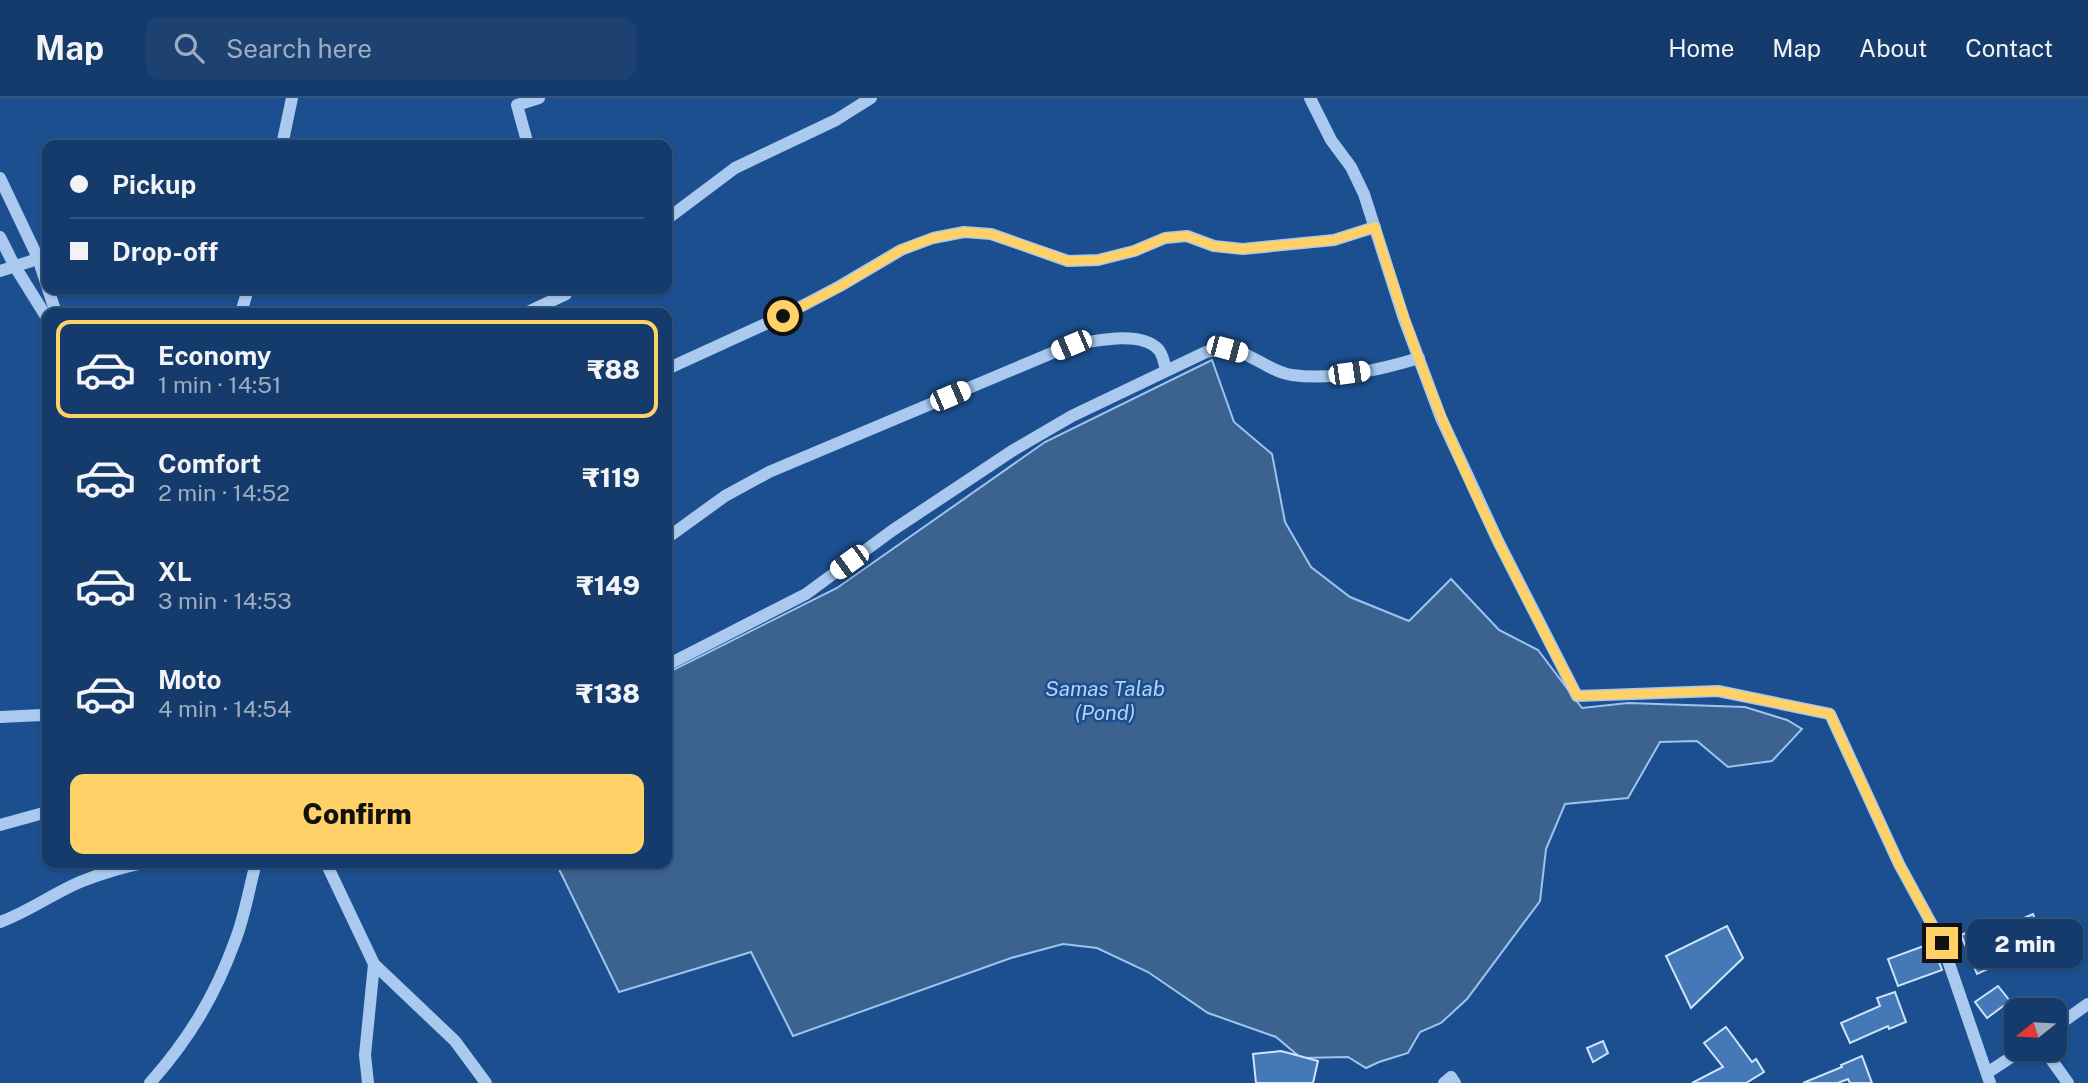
<!DOCTYPE html>
<html lang="en">
<head>
<meta charset="utf-8">
<style>
	:root { --surface:#143b6b; --page:#1d4271; --text:#f1f3f6; --muted:#9dadc1; --line:#33557e; --accent:#ffd166 }
	body { margin:0; font-family:"Public Sans",sans-serif; background:var(--page); color:var(--text); height:100vh; display:flex; flex-direction:column; font-size:26px; white-space:nowrap }
	* { box-sizing:border-box; margin:0 }
	p { font-size:23px; color:var(--muted) }
	.icon { flex:none; width:38px; height:38px; fill:none; stroke:currentColor; stroke-width:2; stroke-linecap:round; stroke-linejoin:round }
	.map { position:relative; flex:1; overflow:hidden }
	.sheet { position:absolute; left:42px; top:210px; width:630px; height:560px; display:flex; flex-direction:column; background:var(--surface); border-radius:14px; box-shadow:0 2px 5px #0004,0 0 0 2px var(--line) }
	.sheet>* { flex:none }
	.top-card { position:absolute; left:42px; top:42px; width:630px; height:154px; border-radius:14px; box-shadow:0 2px 5px #0004,0 0 0 2px var(--line); display:grid; align-content:center; height:154px; padding:0 28px; background:var(--surface) }
	.needle { width:46px; rotate:252deg }
	.fabs { position:absolute; left:2004px; top:900px; display:grid; gap:14px }
	.fabs a { display:grid; place-items:center; width:63px; height:63px; border-radius:14px; background:var(--surface); box-shadow:0 2px 5px #0004,0 0 0 2px var(--line); font-size:35px }
	.end { position:absolute; width:32px; height:32px; margin:-16px; border:9px solid #ffd166; background:#111; box-shadow:0 0 0 4px #111 }
	.from { border-radius:50% }
	.bubble { position:absolute; height:49px; border-radius:14px; background:var(--surface); box-shadow:0 2px 5px #0004,0 0 0 2px var(--line); font-size:23px; font-weight:800; line-height:49px; text-align:center }
	.car { position:absolute; width:21px; height:42px; margin:-21px -10px; border-radius:9px; box-shadow:0 0 5px 2px #0007; background:linear-gradient(#fff 24%,#345 0 40%,#fff 0 76%,#345 0 86%,#fff 0) }
	.top-card b { display:flex; align-items:center; gap:24px; height:66px; font-size:26px }
	.top-card b+b { border-top:2px solid var(--line) }
	.top-card i { width:18px; height:18px; background:var(--text) }
	ul { padding:12px 0 0; list-style:none }
	li { display:flex; align-items:center; gap:21px; height:98px; margin:0 14px 10px; padding:0 14px; border:4px solid transparent; border-radius:14px }
	li div { flex:1 }
	li b { display:block; font-size:26px }
	li em { font-style:normal; font-weight:800 }
	li.selected { border-color:var(--accent) }
	li>.icon { width:63px; height:63px; stroke-width:1.5 }
	.action { display:flex; gap:14px; margin-top:auto; padding:14px 28px }
	.action a { flex:1; height:80px; border-radius:14px; background:var(--accent); color:#111; font-size:28px; font-weight:800; line-height:80px; text-align:center }
	header { display:flex; align-items:center; gap:42px; box-sizing:border-box; height:98px; padding:0 35px; background:var(--surface); border-bottom:2px solid var(--line) }
	header strong { font-size:33px }
	nav { display:flex; gap:38px; margin-inline-start:auto; font-size:24px }
	.search { width:490px; height:63px; background:var(--page); display:flex; align-items:center; gap:18px; box-sizing:border-box; padding:0 24px; border-radius:14px; color:var(--muted); font-size:26px }
	.map>svg:first-child { display:block }
	.water { fill:#3c6290; stroke:#9cc4f0; stroke-width:2 }
	.building { fill:#4478b7; stroke:#cfe3fa; stroke-width:2 }
	.lines { fill:none; stroke-linecap:round; stroke-linejoin:round }
	.minor { stroke:#a9c9ee; stroke-width:12 }
	.route { stroke:#ffd166; stroke-width:9 }
	.labels { text-anchor:middle; stroke-width:5; stroke-linejoin:round; paint-order:stroke }
	.water-label { font-size:21px; font-style:italic; fill:#b5d3f5; stroke:#1b4f8f }
</style>
</head>
<body>
<header>
<strong>Map</strong>
<div class="search"><svg class="icon" aria-label="search" viewBox="0 0 24 24"><circle cx="10" cy="10" r="6"/><path d="M15 15l6 6"/></svg>Search here</div>
<nav><a>Home</a><a>Map</a><a>About</a><a>Contact</a></nav>
</header>
<div class="map">
<svg width="2088" height="985" viewBox="0 0 2088 985">
	<rect width="100%" height="100%" fill="#1b4f8f"/>
	<!-- water -->
	<polygon class="water" points="1212,262 1234,324 1272,356 1285,424 1311,469 1350,499 1409,523 1451,481 1499,532 1538,552 1582,610 1628,605 1745,609 1787,622 1802,631 1772,663 1728,669 1697,643 1660,644 1628,700 1565,706 1546,751 1540,803 1467,901 1441,925 1420,934 1408,955 1379,964 1366,970 1348,959 1301,960 1276,939 1208,915 1148,874 1097,850 1063,846 1011,860 793,938 751,854 619,894 556,765 667,765 667,575 837,490 1045,344"/>
	<!-- building -->
	<g class="building">
		<polygon points="2033,816 2041,838 2032,842 2010,861 1977,876 1961,837 1990,824 1994,833"/>
		<polygon points="1727,828 1743,860 1691,910 1666,858"/>
		<polygon points="1932,845 1942,872 1898,888 1888,861"/>
		<polygon points="1998,888 2010,903 1987,920 1975,904"/>
		<polygon points="1895,894 1906,924 1889,931 1888,928 1850,945 1841,925 1880,908 1877,900"/>
		<polygon points="1726,929 1752,964 1756,961 1764,974 1746,985 1692,985 1723,969 1704,945"/>
		<polygon points="1603,943 1608,955 1593,964 1587,950"/>
		<polygon points="1281,953 1318,963 1313,985 1256,985 1253,956"/>
		<polygon points="1862,958 1872,985 1850,985 1848,981 1838,985 1803,985 1842,969 1841,967"/>
	</g>
	<g class="lines">
		<!-- minor -->
		<g class="minor">
			<polyline points="1310,0 1331,42 1351,69 1364,96 1404,221 1441,320 1498,443 1577,598 1718,593 1830,616 1899,766 1942,845 1990,985"/>
			<polyline points="282,47 292,0"/>
			<polyline points="528,47 517,7 539,0"/>
			<polyline points="0,80 38,160 47,188"/>
			<polyline points="667,121 735,70 836,22 871,0"/>
			<polyline points="0,139 14,167 47,220"/>
			<polyline points="0,173 47,158"/>
			<polyline points="48,191 56,215"/>
			<polyline points="241,215 248,191"/>
			<polyline points="526,215 566,196 564,191"/>
			<polyline points="667,271 783,218 840,188 901,152 933,140 964,134 991,136 1068,163 1098,162 1134,153 1165,140 1187,138 1214,148 1243,151 1334,142 1375,129"/>
			<path d="M667,440L725,398L769,374L1071,247C1094,243 1140,232 1158,251C1163,256 1164,265 1166,272"/>
			<path d="M667,567L806,496L893,432L1012,353L1072,318L1206,254C1212,253 1220,251 1227,251C1250,253 1269,274 1292,277C1333,283 1380,272 1419,260"/>
			<polyline points="0,619 42,617 47,621"/>
			<polyline points="0,727 47,714"/>
			<polyline points="326,765 374,866 365,957 368,985"/>
			<path d="M0,824C28,814 52,796 80,784C100,776 122,769 143,765"/>
			<polyline points="374,866 455,943 486,985"/>
			<polyline points="2054,930 2088,906"/>
			<polyline points="2043,950 2068,985"/>
			<polyline points="1987,975 2025,950"/>
			<path d="M150,985C189,941 215,898 235,843C245,818 249,790 256,765"/>
			<polyline points="1444,985 1451,979 1455,985"/>
		</g>
	</g>
	<g class="lines">
		<!-- route -->
		<path class="route" d="M783,218L841,188L901,152L933,140L964,134L991,136L1068,163L1098,162L1134,153L1165,140L1186,138L1214,148L1243,151L1334,142L1375,129C1395,194 1416,258 1442,320C1481,415 1530,506 1577,598L1718,593L1830,616L1899,766L1942,845"/>
	</g>
	<g class="labels">
		<!-- water labels -->
		<g class="water-label">
			<text x="1105" y="598">Samas Talab<tspan x="1105" dy="24">(Pond)</tspan></text>
		</g>
	</g>
</svg>
<div class="fabs">
<a><svg class="needle" viewBox="-14 -14 28 28"><path d="M0-13l5 13h-10z" fill="#e53935"/><path d="M0 13l5-13h-10z" fill="#9dadc1"/></svg></a>
</div>
<i class="end from" style="left:783px;top:218px"></i>
<i class="end" style="left:1942px;top:845px"></i>
<div class="bubble" style="left:1967px;top:821px;width:116px">2 min</div>
<i class="car" style="left:1071px;top:247px;rotate:247deg"></i>
<i class="car" style="left:1227px;top:251px;rotate:105deg"></i>
<i class="car" style="left:1349px;top:275px;rotate:82deg"></i>
<i class="car" style="left:950px;top:298px;rotate:67deg"></i>
<i class="car" style="left:849px;top:464px;rotate:234deg"></i>
<div class="top-card">
<b><i class="from"></i>Pickup</b>
<b><i></i>Drop-off</b>
</div>
<section class="sheet">
<ul>
<li class="selected"><svg class="icon" aria-label="car" viewBox="0 0 24 24"><path d="M5 17H2v-5l4-1 3-4h7l3 4 3 1v5h-3M9 17h6M6 11h13"/><circle cx="7" cy="17" r="2"/><circle cx="17" cy="17" r="2"/></svg><div><b>Economy</b><p>1 min · 14:51</p></div><em>₹88</em></li>
<li><svg class="icon" aria-label="car" viewBox="0 0 24 24"><path d="M5 17H2v-5l4-1 3-4h7l3 4 3 1v5h-3M9 17h6M6 11h13"/><circle cx="7" cy="17" r="2"/><circle cx="17" cy="17" r="2"/></svg><div><b>Comfort</b><p>2 min · 14:52</p></div><em>₹119</em></li>
<li><svg class="icon" aria-label="car" viewBox="0 0 24 24"><path d="M5 17H2v-5l4-1 3-4h7l3 4 3 1v5h-3M9 17h6M6 11h13"/><circle cx="7" cy="17" r="2"/><circle cx="17" cy="17" r="2"/></svg><div><b>XL</b><p>3 min · 14:53</p></div><em>₹149</em></li>
<li><svg class="icon" aria-label="car" viewBox="0 0 24 24"><path d="M5 17H2v-5l4-1 3-4h7l3 4 3 1v5h-3M9 17h6M6 11h13"/><circle cx="7" cy="17" r="2"/><circle cx="17" cy="17" r="2"/></svg><div><b>Moto</b><p>4 min · 14:54</p></div><em>₹138</em></li>
</ul>
<div class="action"><a>Confirm</a></div>
</section>
</div>
</body>
</html>
